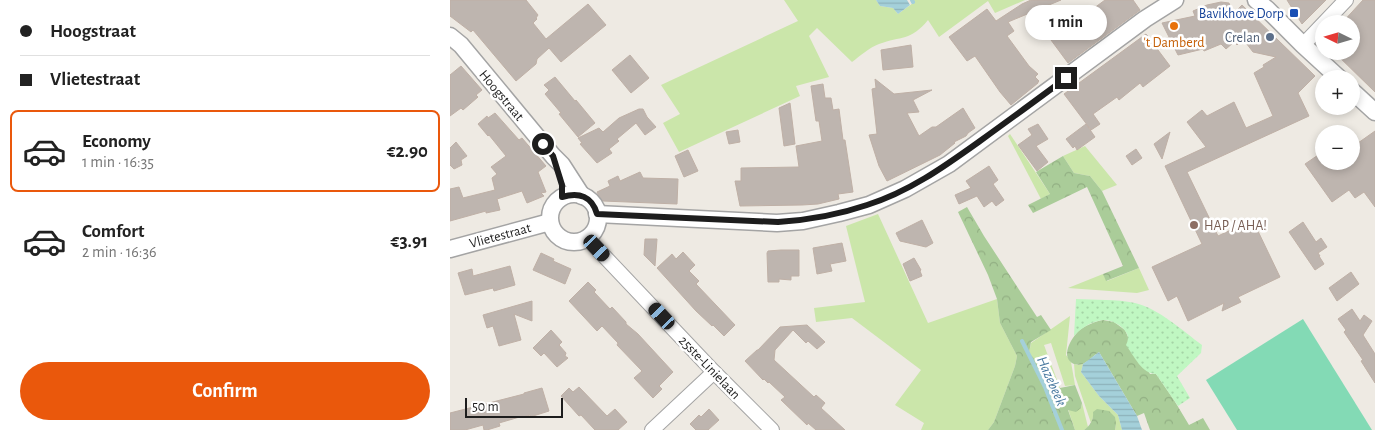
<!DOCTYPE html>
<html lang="en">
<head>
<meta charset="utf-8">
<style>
	:root { --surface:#fff; --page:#f2f2f2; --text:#222; --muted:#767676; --line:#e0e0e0; --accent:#ea580c }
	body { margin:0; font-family:"Alegreya Sans",sans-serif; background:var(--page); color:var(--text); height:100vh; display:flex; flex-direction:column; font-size:19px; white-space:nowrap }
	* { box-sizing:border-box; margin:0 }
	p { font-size:16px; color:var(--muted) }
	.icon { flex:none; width:28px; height:28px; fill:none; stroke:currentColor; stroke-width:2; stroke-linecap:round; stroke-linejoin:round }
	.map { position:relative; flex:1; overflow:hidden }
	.drawer { display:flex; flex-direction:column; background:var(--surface); width:450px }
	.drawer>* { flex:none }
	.hud { display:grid; align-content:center; height:110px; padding:0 20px; background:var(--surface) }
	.needle { width:32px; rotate:275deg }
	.buttons { position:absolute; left:865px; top:15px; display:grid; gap:10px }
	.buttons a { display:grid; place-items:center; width:45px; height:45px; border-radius:50%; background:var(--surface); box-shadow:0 2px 8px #0003; font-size:25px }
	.scale { position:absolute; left:15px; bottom:12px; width:98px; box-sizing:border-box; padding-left:5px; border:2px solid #1d1d1d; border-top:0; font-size:14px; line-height:18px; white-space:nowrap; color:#1d1d1d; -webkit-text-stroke:4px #fff; paint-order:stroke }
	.end { position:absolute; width:22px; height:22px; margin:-11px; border:6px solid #1d1d1d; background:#fff; box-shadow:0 0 0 2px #fff }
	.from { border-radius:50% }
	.bubble { position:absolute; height:35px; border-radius:18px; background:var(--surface); box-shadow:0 2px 8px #0003; font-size:16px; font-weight:700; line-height:35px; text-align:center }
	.car { position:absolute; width:15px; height:30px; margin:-15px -8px; border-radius:6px; box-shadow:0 0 4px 1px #0007; background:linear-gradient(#222 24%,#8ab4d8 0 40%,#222 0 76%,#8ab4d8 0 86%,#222 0) }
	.hud b { display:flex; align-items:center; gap:18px; height:48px; font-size:19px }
	.hud b+b { border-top:1px solid var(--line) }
	.hud i { width:12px; height:12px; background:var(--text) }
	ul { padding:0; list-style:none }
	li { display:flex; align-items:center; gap:15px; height:82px; margin:0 10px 8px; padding:0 10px; border:2px solid transparent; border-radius:8px }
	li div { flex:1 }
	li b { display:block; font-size:19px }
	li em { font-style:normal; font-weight:700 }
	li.active { border-color:var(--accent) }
	li>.icon { width:45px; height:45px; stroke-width:1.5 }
	.cta { display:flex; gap:10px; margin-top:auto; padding:10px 20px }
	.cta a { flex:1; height:58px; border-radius:30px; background:var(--accent); color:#fff; font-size:20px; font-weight:700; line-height:58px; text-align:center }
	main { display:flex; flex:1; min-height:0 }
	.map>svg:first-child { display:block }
	.grass { fill:#cbe6aa }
	.forest { fill:url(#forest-crowns) }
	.park { fill:url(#park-dots) }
	.pitch { fill:#83dab5 }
	.water { fill:url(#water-rules) }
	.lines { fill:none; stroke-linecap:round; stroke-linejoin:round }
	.stream { stroke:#a4d0da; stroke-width:4 }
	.building { fill:#beb5af; stroke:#bfb0a6 }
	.minor-casing { stroke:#a4a4a4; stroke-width:16 }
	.tertiary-casing { stroke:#a4a4a4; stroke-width:19 }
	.minor { stroke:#fff; stroke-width:14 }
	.tertiary { stroke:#fff; stroke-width:16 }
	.route { stroke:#1d1d1d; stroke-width:6 }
	.transit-dot { fill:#1a4fb4; stroke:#fff; stroke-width:2 }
	.food-dot { fill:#e8710a; stroke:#fff; stroke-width:2 }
	.service-dot { fill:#5c6f8a; stroke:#fff; stroke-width:2 }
	.education-dot { fill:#8d6e63; stroke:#fff; stroke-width:2 }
	.labels { text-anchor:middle; stroke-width:5; stroke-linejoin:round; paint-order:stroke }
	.transit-label { font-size:14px; fill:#164399; stroke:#fff; text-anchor:end }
	.service-label { font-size:14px; fill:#4e5e75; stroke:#fff; text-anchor:end }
	.food-label { font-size:14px; fill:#c56008; stroke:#fff }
	.street-label { font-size:14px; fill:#1d1d1d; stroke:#fff }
	.education-label { font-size:14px; fill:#785e54; stroke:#fff; text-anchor:start }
	.water-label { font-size:15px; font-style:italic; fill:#4a7aa0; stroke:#fff }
</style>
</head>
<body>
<main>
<section class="drawer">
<div class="hud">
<b><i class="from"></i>Hoogstraat</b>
<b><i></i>Vlietestraat</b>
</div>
<ul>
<li class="active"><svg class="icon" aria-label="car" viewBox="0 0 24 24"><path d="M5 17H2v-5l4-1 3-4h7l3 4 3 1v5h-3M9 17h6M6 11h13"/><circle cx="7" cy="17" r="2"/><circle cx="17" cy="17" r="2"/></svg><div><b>Economy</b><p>1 min · 16:35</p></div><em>€2.90</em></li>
<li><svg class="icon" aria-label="car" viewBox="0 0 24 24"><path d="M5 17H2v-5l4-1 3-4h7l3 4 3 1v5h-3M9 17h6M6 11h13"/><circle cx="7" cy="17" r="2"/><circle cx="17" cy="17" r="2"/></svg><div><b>Comfort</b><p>2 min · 16:36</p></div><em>€3.91</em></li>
</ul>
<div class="cta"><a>Confirm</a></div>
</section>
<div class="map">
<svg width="925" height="430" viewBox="0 0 925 430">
	<defs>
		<pattern id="forest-crowns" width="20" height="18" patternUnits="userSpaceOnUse" patternTransform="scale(1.25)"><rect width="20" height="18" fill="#ac9"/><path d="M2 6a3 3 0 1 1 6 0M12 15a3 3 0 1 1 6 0" fill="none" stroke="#92af83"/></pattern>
		<pattern id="park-dots" width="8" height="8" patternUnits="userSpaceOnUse" patternTransform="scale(1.25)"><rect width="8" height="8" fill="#c0f7c2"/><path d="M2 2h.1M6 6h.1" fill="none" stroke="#a5d3a6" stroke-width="1.8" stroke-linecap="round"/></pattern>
		<pattern id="water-rules" width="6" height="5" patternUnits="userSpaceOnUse" patternTransform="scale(1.25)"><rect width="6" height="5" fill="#a4d0da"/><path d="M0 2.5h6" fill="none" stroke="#8db2bb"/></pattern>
	</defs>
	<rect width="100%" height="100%" fill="#eeeae3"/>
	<!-- grass -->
	<g class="grass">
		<path d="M334,0H426L430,6L443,8L448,14L463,3L462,0H575L545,13L538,1L489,37L478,20C461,41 451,36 429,44C420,47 410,56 402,62L367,28L359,36L379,77L346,86L350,96L229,152L213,123L230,114L211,85L348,21Z"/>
		<polygon points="560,134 600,194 591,199 558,136"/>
		<polygon points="635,146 667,185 652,191 640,176 624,173 613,156"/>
		<polygon points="428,214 478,323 547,299 550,323 567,356 565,366 544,422 538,430 471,430 474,423 445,405 471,370 402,318 366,322 364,308 415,302 396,226"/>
		<polygon points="689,268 699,290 687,293 618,288 653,274 657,281"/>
		<polygon points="620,316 616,355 621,362 625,385 615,386 601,343 594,345 610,388 605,389 579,353 581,343"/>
		<polygon points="624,364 627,365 633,364 631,372 649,396 668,415 672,430 665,430 666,424 643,417 641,423 625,376"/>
		<polygon points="632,403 638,427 634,430 625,430 618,409 631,408"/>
	</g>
	<!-- forest -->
	<g class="forest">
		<polygon points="613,156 624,173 640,176 652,191 689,268 656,281 653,274 673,266 637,187 583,213 578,205 600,194 586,172"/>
		<polygon points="517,207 534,236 587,317 591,315 601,330 581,342 579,353 593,368 605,389 625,385 632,403 631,408 626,412 618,410 625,430 538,430 544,422 565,366 567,356 550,323 547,299 538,275 508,212"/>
		<path d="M653,320L664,322L675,330L678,337L700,374H706L724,400L739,425L753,418L760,430H700L694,413L687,416L649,352C644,355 639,361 633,364C629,365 625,365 622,363C610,355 623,335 631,329C637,325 646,321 653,320Z"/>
		<path d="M647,409L659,411L665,417L666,424L665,430H634C640,426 644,419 643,412Z"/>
	</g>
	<!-- park -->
	<path class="park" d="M626,299C646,300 666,299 685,303C708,308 733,331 752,345L751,353L727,376L740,398L728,406L706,374C692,374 684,356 676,345C677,343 678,340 678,337C676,326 658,317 648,321C639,323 630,329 624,336Z"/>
	<!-- pitch -->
	<polygon class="pitch" points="853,319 922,430 787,430 756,380"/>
	<!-- water -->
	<g class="water">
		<polygon points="426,0 457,0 460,5 448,14 443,8 430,6"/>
		<polygon points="649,352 687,416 692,430 672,430 668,415 649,396 631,372 633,364"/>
	</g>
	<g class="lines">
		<!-- stream -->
		<g class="stream">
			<polyline points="462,0 463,2"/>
			<polyline points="572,341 595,387 612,430"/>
		</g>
	</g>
	<!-- building -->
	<g class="building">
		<polygon points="0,0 76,0 88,15 86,18 87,19 83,23 96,39 138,4 156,25 111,62 99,48 87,59 86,64 66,81 23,30 21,32 0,16"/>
		<polygon points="581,0 611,0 558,22 564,31 557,36 579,66 588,74 585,77 589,81 588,82 588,83 561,105 550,92 525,56 517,61 499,37 537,9 546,21 572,4"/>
		<polygon points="655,0 683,0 690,10 618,63 601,40"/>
		<polygon points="837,0 876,0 852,24"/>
		<polygon points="913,0 925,0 925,92 883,51 901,51 901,24 891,24"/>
		<polygon points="771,2 779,3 783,14 792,5 865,76 848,93 859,116 737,172 768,236 800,221 803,228 806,227 830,277 788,297 791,302 772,311 774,303 738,321 727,296 718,301 702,267 752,244 715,166 756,147 737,122 752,110 757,116 784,102 796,128 823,116 804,73 814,67 813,65 826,57 803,52 793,39 787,45 784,42 776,49 771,44 754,51 753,49 728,55 712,23 745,16 743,11 757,5"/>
		<polygon points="696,34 720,66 693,87 690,83 669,100 667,97 643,114 650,124 641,130 614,94"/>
		<polygon points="461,45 463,67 433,70 431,50"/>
		<polygon points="180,55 199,78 181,93 162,70"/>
		<polygon points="11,66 32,90 26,95 28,97 13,110 11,108 0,116 0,75"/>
		<polygon points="105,77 125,101 126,100 145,123 128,137 109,114 111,113 95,94 99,90 94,85"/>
		<polygon points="425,79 444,94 482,90 463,100 469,112 457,113 469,136 482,127 486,127 513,108 525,128 518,133 516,136 504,142 505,143 490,155 437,181 429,166 419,135 427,134 422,89 426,88"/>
		<polygon points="373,84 375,98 381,98 383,110 389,109 393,140 395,140 403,192 388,194 389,199 368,204 352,205 290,206 285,181 291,181 291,168 349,167 346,146 372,141 369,121 366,121 361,86"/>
		<polygon points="340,103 345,144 334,146 329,108"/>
		<polygon points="189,109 193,109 197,117 206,127 195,135 186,123 167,139 169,141 159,149 162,153 147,163 130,144 132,143 128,138 149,128 153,132 169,118"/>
		<polygon points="45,113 69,140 72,138 96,166 88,172 96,192 91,193 94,196 77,203 72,191 47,199 50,210 36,213 36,211 0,221 0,189 9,187 13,198 45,190 42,178 47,174 41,167 56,156 39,135 38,136 28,124 37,116 38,118"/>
		<polygon points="588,124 598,139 586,146 598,162 587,171 568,145 582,135 578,129"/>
		<polygon points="636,124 645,137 627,150 625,146 623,148 616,139"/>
		<polygon points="288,130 290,142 279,144 276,132"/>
		<polygon points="925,131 925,207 914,192 905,198 899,190 882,202 855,164 874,151 874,161 901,161 901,148"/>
		<polygon points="720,132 712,159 704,144"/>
		<polygon points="6,142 17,156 11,160 12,165 4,169 0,165 0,148"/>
		<polygon points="686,149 692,158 682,165 676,156"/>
		<polygon points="238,150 248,171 234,177 225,156"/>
		<polygon points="539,166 548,180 543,184 554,200 546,206 542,201 534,207 527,196 509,204 505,195 521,188 516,181"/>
		<polygon points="190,172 193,178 228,179 227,204 153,201 150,198 147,192 160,186 158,181 168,176 170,181"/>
		<polygon points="472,220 483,243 476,247 450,241 446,233"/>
		<polygon points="853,222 866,242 871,238 877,247 868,253 870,256 869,256 874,264 865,270 839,232"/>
		<polygon points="195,239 207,239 205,266 194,255"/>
		<polygon points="392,243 396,261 380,264 382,271 367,274 363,248"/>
		<polygon points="331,250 349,250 349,276 341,276 341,280 329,279 329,282 318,282 317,253 318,251"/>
		<polygon points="233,252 245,265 239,271 249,281 246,284 285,325 274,336 263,325 262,326 246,311 207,268 222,254 226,259"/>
		<polygon points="91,253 104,259 103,261 121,269 115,284 83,270"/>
		<polygon points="464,258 471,270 470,271 472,276 460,281 453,264"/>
		<polygon points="60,266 65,285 44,291 43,288 15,295 8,273 22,269 23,276"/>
		<polygon points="901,272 909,284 887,301 879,288"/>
		<polygon points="138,282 146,290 144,292 160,309 162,307 176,322 176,324 188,334 223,372 209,386 212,389 203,398 184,378 192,371 167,345 168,343 152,326 147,331 119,301"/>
		<polygon points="82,301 82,321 64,314 71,340 49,346 43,326 37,328 33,315"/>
		<polygon points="902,309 910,321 914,315 922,321 913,335 925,354 925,383 911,361 913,360 894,332 896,330 888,319"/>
		<polygon points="357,325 375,342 367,349 358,341 356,343 343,330 325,350 324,360 364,397 366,395 375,403 371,408 395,430 366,430 358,423 357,425 331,400 335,397 319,382 318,383 314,379 313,380 295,361 307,350 308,350 330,327"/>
		<polygon points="101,330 112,342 109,345 116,353 115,356 118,358 107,367 94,353 91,356 83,348"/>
		<polygon points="129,387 157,416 165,409 177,422 168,430 145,430 131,415 129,416 111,396 119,388 123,392"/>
		<polygon points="92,388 99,411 80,417 80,415 73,417 73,416 49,423 50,426 37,430 34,430 33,425 15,430 0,430 0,413 74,394 74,393"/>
		<polygon points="259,409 269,420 258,430 246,430 240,424 249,415 251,417"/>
	</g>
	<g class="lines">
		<!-- minor casing -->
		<g class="minor-casing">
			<g id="minor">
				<polyline points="853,45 896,0"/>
				<polyline points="137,238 264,372 322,430"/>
				<polyline points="202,430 264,372"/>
			</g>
		</g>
		<!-- tertiary casing -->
		<g class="tertiary-casing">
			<g id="tertiary">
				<polyline points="806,0 817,9 853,45 890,79"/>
				<polyline points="0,36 11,45 103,156 112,165 132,196"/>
				<polyline points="901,90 925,112"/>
				<circle cx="124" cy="218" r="24"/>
				<polyline points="147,214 327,223 353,221 389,213 419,205 455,189 499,164 695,19 725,0"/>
				<polyline points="0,249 100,222"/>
			</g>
		</g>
		<!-- minor -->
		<use href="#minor" class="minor"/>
		<!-- tertiary -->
		<use href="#tertiary" class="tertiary"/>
	</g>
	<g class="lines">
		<!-- route -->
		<path class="route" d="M93,144L103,156L112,185V197C129,192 142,196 147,214L328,222C358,220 388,215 417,205C459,192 495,166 530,141C559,120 588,99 616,78"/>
	</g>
	<!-- markers -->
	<rect class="transit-dot" x="839" y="8" width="10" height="10" rx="2.5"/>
	<circle class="food-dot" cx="724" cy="26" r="5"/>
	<circle class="service-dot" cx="820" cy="37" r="5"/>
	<circle class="education-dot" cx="744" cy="225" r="5"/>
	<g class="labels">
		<!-- transit labels -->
		<g class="transit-label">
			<text x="834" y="18">Bavikhove Dorp</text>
		</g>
		<!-- service labels -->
		<g class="service-label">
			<text x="810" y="42">Crelan</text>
		</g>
		<!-- food labels -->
		<g class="food-label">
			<text x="724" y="47">'t Damberd</text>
		</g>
		<!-- street labels -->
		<g class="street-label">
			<text transform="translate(52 95) rotate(50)" y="5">Hoogstraat</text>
			<text transform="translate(50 235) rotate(-15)" y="5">Vlietestraat</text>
			<text transform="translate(260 367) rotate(46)" y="5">25ste-Linielaan</text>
		</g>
		<!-- education labels -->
		<g class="education-label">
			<text x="754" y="230">HAP / AHA!</text>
		</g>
		<!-- water labels -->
		<g class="water-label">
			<text transform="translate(602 381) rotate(66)" y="5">Hazebeek</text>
		</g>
	</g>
</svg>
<div class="buttons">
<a><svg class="needle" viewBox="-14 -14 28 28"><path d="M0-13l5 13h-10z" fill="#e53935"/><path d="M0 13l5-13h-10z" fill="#767676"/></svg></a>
<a>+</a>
<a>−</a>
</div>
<div class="scale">50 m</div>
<i class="end from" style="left:93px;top:144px"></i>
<i class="end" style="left:616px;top:78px"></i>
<div class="bubble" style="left:575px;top:5px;width:82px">1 min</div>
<i class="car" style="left:147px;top:248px;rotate:137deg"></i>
<i class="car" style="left:212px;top:316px;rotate:317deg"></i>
</div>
</main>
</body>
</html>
